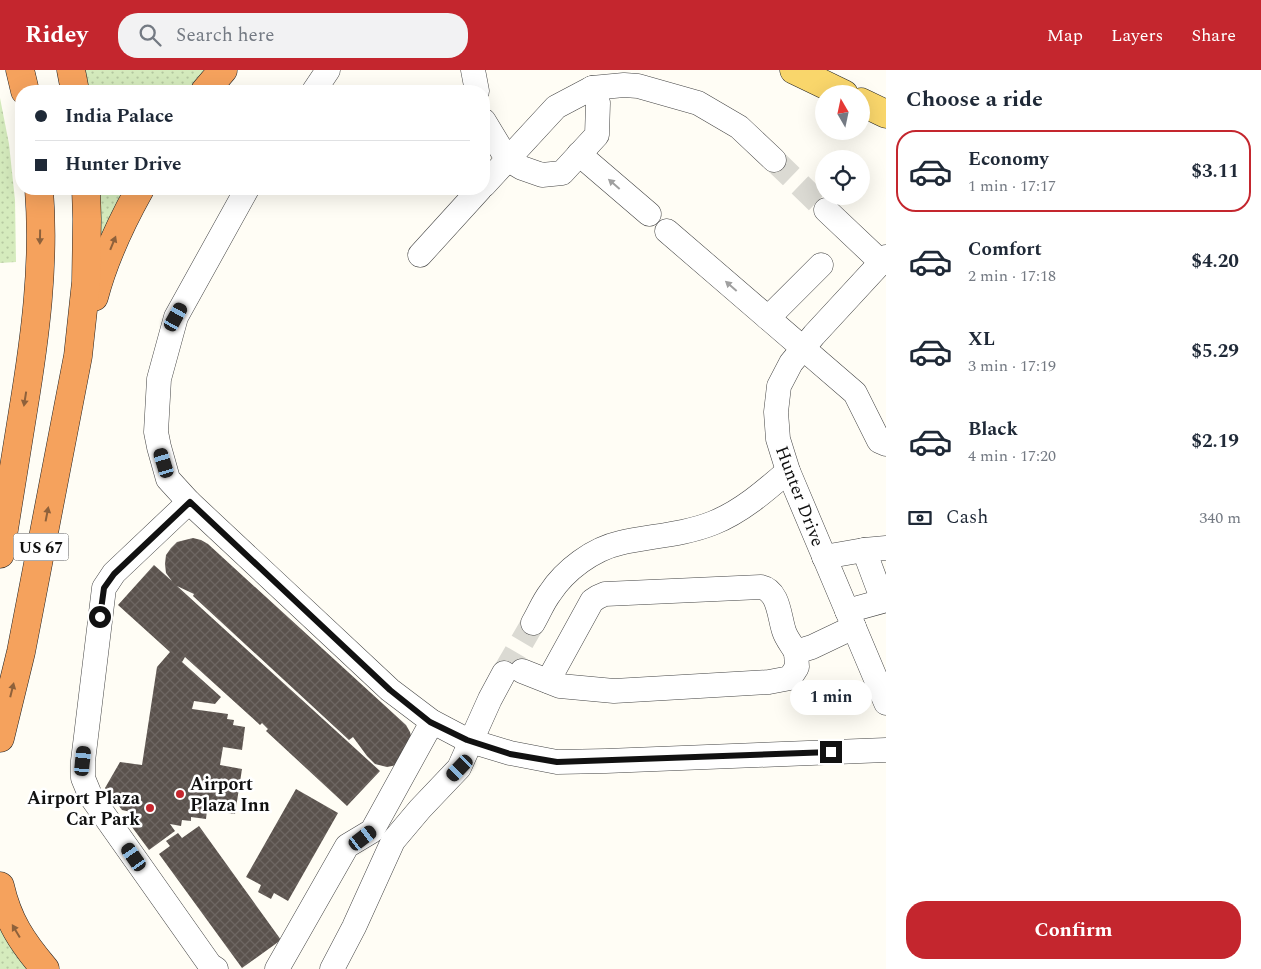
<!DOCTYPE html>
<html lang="en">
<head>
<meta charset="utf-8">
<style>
	:root { --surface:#fff; --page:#f2f2f3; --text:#1f2937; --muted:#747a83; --line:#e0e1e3; --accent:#c4262e }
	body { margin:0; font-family:Spectral,serif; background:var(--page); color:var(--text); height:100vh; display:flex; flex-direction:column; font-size:19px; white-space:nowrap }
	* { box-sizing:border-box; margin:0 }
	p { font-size:16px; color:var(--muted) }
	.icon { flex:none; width:28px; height:28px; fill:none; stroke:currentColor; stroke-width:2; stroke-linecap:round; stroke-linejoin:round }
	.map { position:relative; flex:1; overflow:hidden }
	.sheet { display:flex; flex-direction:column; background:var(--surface); width:375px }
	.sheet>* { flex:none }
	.guide { position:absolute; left:15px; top:15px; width:475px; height:110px; border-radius:20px; box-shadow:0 5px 20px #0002; display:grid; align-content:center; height:110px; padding:0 20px; background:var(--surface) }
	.needle { width:32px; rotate:351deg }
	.tools { position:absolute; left:815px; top:15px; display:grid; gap:10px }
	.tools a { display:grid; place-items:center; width:55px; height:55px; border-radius:50%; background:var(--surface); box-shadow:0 5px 20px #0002; font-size:25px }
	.end { position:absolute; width:22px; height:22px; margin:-11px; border:6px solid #111; background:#fff; box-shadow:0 0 0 2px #fff }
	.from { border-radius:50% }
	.bubble { position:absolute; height:35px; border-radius:18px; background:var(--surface); box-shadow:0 5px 20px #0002; font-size:16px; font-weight:700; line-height:35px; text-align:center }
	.car { position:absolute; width:15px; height:30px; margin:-15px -8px; border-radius:6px; box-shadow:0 0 4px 1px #0007; background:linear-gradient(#222 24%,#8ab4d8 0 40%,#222 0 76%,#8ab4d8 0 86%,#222 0) }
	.guide b { display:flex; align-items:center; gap:18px; height:48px; font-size:19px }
	.guide b+b { border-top:1px solid var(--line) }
	.guide i { width:12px; height:12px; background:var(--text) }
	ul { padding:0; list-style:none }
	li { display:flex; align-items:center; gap:15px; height:82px; margin:0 10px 8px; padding:0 10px; border:2px solid transparent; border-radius:20px }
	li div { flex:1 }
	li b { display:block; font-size:19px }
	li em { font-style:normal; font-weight:700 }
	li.selected { border-color:var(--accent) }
	li>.icon { width:45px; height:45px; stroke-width:1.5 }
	h2 { padding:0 20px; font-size:22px; line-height:60px }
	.pay { display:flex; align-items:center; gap:12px; height:55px; padding:0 20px; font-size:19px }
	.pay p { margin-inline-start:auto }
	.cta { display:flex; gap:10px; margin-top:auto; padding:10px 20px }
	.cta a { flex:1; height:58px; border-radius:20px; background:var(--accent); color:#fff; font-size:20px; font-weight:700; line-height:58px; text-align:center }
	header { display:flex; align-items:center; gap:30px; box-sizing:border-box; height:70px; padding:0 25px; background:var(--accent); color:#fff }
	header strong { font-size:24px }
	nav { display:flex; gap:28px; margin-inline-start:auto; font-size:18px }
	.search { width:350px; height:45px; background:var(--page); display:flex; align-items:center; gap:12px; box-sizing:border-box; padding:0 18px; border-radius:20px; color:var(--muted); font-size:19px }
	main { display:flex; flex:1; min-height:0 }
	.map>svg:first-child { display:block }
	.grass { fill:url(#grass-dots) }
	.building { fill:url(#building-cross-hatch) }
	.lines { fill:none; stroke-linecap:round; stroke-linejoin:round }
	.minor-tunnel { stroke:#dbdad3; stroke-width:24; stroke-dasharray:24 12; stroke-linecap:butt }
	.minor-casing { stroke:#444; stroke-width:25 }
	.major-casing { stroke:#222; stroke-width:29 }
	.highway-casing { stroke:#222; stroke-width:29 }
	.minor { stroke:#fff; stroke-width:24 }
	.major { stroke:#f9d66b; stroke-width:28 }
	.highway { stroke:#f5a25d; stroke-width:28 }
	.oneway { fill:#a0a0a0 }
	.oneway2 { fill:#8e613b }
	.route { stroke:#111; stroke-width:6 }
	.poi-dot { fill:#c4262e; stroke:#fff; stroke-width:2 }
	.labels { text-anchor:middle; stroke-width:5; stroke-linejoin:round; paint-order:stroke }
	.shield { fill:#fff; stroke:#585858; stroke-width:1 }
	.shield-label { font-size:16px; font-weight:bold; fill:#111 }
	.street-label { font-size:18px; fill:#111; stroke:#fff }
	.poi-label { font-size:18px; font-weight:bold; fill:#111; stroke:#fff; text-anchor:start }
</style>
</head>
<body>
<header>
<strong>Ridey</strong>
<div class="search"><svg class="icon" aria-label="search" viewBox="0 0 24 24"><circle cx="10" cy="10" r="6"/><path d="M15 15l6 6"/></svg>Search here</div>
<nav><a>Map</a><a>Layers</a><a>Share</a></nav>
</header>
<main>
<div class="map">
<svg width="886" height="899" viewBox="0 0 886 899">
	<defs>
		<pattern id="grass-dots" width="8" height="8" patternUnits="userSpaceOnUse" patternTransform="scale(1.25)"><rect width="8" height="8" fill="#d5ebbd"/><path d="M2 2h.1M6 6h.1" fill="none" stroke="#b6c8a1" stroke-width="1.8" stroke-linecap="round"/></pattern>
		<pattern id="building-cross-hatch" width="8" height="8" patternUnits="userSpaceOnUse" patternTransform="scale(1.25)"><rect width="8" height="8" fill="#5a524d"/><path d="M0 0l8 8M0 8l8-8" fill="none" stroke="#6d6662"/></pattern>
	</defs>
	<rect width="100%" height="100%" fill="#fffdf5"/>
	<!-- grass -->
	<g class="grass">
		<polygon points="84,0 205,0 190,21 89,21"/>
		<polygon points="0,28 9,74 15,130 16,192 0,193"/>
		<polygon points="100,119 128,119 99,177"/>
		<polygon points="0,851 31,899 0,899"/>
	</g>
	<!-- building -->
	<g class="building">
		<polygon points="193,468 201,470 208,474 406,655 410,662 412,670 397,695 387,697 375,694 367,686 353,667 349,670 193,526 194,524 177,516 380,701 347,736 266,661 268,659 262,653 260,655 185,587 182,592 221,627 215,634 194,631 192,639 228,644 227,649 234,650 233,655 245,657 242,680 223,677 220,695 242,699 235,744 207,740 206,749 191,747 191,751 182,750 181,756 170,754 175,761 149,780 129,753 131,742 122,740 105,718 120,692 142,695 157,597 170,582 118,535 154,495 172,511 166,503 165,494 166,485 171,478 177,472"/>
		<polygon points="296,719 338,743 288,831 274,823 271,829 258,822 261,815 246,807"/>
		<polygon points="199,756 281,870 242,898 159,784 170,776 166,771 178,763 182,768"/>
	</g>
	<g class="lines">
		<!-- minor-tunnel -->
		<g class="minor-tunnel">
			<polyline points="774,90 826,140"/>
			<polyline points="504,603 533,553"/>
		</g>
		<!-- minor casing -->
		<g class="minor-casing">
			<g id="minor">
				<polyline points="473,0 477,21"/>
				<polyline points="314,21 328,0"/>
				<polyline points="484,51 507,89 522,98 542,105 562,103 597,65 598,33 592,18"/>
				<polyline points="579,84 649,144"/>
				<polyline points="484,115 556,37 592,18 624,15 638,16 698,33 739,57 774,90"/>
				<polyline points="247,119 176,247 159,309 156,362 159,377 168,409 189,432 390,620 431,651 467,670 510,683 557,692 606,691 886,680"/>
				<polyline points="826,140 881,192"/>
				<polyline points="667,161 855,323 879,371 886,374"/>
				<polyline points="420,185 480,119"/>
				<polyline points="886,187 814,265 791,293 779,316 776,342 778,369 788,401 886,633"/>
				<polyline points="768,248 821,195"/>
				<polyline points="189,432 114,503 104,518 83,691 83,708 90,725 210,895 216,899"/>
				<polyline points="864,480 886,478"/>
				<polyline points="824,487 864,480 883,531 847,541"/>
				<path d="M533,553C539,543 543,532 550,523C565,500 593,479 620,473C650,466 683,465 713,453C741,442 765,421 788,401"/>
				<polyline points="522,601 560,616 614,621 769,612 790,608 797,597 796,582 812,577 854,557"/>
				<path d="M548,611L592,531L598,527L605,524L761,517C779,521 779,546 784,561C786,568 792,575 796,582"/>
				<polyline points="277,899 347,776 372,761 432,652"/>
				<polyline points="332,899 354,857 393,771 420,739 459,698 490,629 504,603"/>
			</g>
		</g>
		<!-- major casing -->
		<g class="major-casing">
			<g id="major">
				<polyline points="794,0 844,24"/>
				<polyline points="861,32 886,44"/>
			</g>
		</g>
		<!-- highway casing -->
		<g class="highway-casing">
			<g id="highway">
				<polyline points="20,0 25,21"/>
				<polyline points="71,0 75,21"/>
				<polyline points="205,21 223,0"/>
				<path d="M94,227C104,189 121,153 140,119"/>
				<path d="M0,484C8,436 15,389 23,341C35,268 45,194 39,119"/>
				<polyline points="0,668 21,582 78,286 86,212 87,149 86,119"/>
				<path d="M0,816C8,851 22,872 45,899"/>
			</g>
		</g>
		<!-- minor -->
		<use href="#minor" class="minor"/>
		<!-- major -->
		<use href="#major" class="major"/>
		<!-- highway -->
		<use href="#highway" class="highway"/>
	</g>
	<!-- one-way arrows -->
	<defs><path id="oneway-solid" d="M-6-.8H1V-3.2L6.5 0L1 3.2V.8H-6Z" transform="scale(1.25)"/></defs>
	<g class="oneway">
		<use href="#oneway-solid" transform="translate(614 114) rotate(-139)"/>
		<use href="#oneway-solid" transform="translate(731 216) rotate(-139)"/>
	</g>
	<g class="oneway2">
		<use href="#oneway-solid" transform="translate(40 167) rotate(91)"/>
		<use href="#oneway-solid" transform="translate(113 173) rotate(-68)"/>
		<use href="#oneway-solid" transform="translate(25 329) rotate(99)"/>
		<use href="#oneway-solid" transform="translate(47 444) rotate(-79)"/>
		<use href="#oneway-solid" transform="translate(12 620) rotate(-76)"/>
		<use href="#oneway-solid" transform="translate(16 861) rotate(-121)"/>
	</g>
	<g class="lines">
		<!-- route -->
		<polyline class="route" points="100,547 104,518 114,504 190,432 390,620 430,652 467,670 510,684 557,692 831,682"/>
	</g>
	<!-- markers -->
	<g class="poi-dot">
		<circle cx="180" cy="724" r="5"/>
		<circle cx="150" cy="738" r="5"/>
	</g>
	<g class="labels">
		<!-- shield labels -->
		<rect class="shield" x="13.5" y="463.5" width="55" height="27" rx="4"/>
		<g class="shield-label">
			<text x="41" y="483">US 67</text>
		</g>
		<!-- street labels -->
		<g class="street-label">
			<text transform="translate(800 426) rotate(69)" y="6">Hunter Drive</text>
		</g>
		<!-- poi labels -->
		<g class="poi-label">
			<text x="190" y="720">Airport<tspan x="190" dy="21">Plaza Inn</tspan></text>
			<text x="140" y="734" text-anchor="end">Airport Plaza<tspan x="140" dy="21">Car Park</tspan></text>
		</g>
	</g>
</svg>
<div class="tools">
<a><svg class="needle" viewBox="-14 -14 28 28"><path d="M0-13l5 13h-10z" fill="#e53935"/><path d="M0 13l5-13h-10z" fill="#747a83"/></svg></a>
<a><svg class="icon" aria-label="locate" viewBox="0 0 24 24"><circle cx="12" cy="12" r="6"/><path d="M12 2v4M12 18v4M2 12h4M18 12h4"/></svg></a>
</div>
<i class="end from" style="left:100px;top:547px"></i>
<i class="end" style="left:831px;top:682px"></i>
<div class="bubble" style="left:790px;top:610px;width:82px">1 min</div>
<i class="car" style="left:176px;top:247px;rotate:29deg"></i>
<i class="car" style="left:164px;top:393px;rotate:343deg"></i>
<i class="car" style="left:83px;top:691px;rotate:6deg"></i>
<i class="car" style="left:460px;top:698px;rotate:224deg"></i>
<i class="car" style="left:363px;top:768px;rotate:53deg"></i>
<i class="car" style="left:134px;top:787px;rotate:325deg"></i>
<div class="guide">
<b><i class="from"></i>India Palace</b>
<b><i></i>Hunter Drive</b>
</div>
</div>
<section class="sheet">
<h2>Choose a ride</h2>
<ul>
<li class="selected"><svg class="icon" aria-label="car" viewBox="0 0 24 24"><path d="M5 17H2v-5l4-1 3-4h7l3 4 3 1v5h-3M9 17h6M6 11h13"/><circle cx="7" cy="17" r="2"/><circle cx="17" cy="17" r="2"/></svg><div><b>Economy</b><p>1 min · 17:17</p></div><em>$3.11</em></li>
<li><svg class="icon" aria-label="car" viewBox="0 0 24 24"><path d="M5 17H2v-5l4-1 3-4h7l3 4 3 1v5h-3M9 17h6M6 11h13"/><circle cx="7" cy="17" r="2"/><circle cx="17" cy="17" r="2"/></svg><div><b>Comfort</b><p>2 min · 17:18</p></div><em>$4.20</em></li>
<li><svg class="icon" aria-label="car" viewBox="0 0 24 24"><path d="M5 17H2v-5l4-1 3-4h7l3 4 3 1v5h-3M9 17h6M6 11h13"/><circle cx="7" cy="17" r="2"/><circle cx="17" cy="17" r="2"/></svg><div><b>XL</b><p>3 min · 17:19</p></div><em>$5.29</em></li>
<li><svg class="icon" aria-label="car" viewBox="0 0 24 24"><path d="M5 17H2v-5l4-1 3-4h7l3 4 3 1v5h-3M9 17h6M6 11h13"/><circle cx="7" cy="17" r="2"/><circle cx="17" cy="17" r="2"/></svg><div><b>Black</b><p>4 min · 17:20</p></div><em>$2.19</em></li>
</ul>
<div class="pay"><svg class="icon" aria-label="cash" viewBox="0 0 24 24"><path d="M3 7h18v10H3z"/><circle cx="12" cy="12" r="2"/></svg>Cash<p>340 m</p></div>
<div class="cta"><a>Confirm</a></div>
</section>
</main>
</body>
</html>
